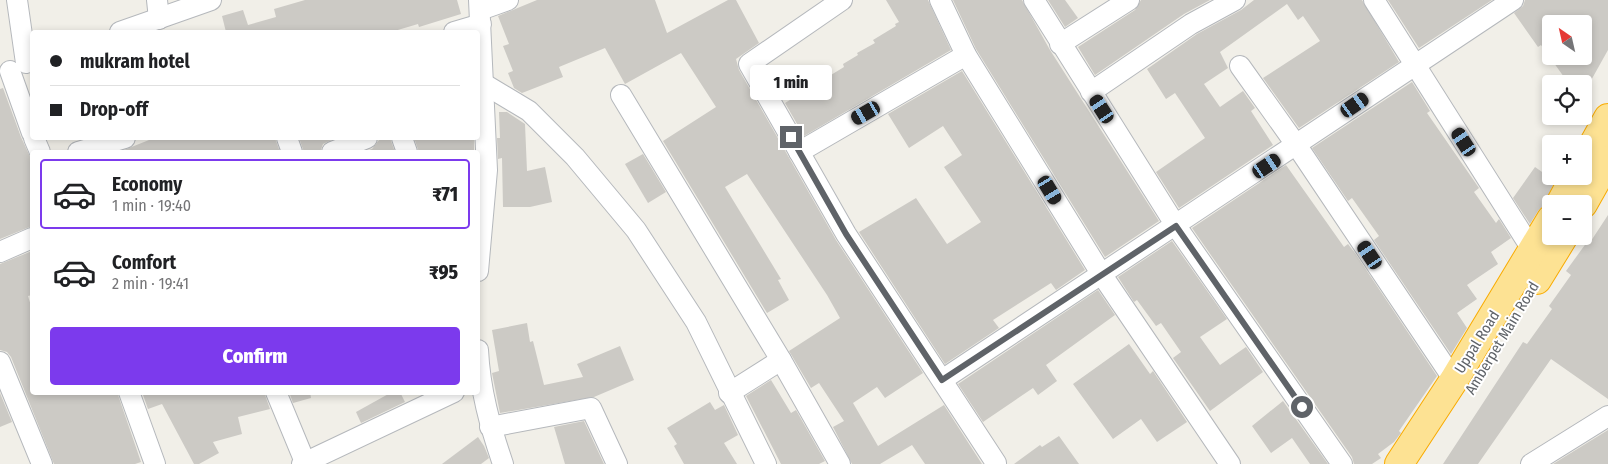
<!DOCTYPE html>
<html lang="en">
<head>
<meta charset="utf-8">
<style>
	:root { --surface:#fff; --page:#f2f2f2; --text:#202124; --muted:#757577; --line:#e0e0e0; --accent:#7c3aed }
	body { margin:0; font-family:"Fira Sans Condensed",sans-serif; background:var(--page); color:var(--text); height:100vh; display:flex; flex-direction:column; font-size:19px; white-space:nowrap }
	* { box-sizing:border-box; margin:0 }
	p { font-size:16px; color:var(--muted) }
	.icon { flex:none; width:28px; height:28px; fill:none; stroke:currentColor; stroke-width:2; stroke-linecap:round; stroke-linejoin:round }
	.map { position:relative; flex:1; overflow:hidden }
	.side { position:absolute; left:30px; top:150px; width:450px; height:245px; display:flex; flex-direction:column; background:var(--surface); border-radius:5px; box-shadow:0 2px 8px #0003 }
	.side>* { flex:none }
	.top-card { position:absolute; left:30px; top:30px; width:450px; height:110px; border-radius:5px; box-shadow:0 2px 8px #0003; display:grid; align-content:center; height:110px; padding:0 20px; background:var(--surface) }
	.needle { width:32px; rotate:326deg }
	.buttons { position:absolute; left:1542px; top:15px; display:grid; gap:10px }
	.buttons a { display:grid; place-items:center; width:50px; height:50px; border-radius:5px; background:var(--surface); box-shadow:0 2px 8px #0003; font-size:25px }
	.end { position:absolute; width:22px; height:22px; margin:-11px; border:6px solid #5f6368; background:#fff; box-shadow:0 0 0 2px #fff }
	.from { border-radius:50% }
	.bubble { position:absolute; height:35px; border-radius:5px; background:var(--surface); box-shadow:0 2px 8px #0003; font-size:16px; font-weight:800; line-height:35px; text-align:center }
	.car { position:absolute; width:15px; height:30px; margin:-15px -8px; border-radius:6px; box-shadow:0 0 4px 1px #0007; background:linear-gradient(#222 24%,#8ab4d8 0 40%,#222 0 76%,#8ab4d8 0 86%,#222 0) }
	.top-card b { display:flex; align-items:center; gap:18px; height:48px; font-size:19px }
	.top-card b+b { border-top:1px solid var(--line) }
	.top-card i { width:12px; height:12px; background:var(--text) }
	ul { padding:9px 0 0; list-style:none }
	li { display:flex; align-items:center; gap:15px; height:70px; margin:0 10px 8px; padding:0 10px; border:2px solid transparent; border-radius:5px }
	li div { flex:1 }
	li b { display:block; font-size:19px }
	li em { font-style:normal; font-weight:800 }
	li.on { border-color:var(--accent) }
	li>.icon { width:45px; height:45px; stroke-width:1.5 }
	.cta { display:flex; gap:10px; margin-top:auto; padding:10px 20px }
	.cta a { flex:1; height:58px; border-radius:5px; background:var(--accent); color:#fff; font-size:20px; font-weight:800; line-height:58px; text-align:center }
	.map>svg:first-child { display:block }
	.building { fill:#cccac5; fill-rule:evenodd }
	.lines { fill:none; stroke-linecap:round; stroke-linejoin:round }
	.minor-casing { stroke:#b5b8bc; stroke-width:22 }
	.highway-casing { stroke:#f9ab00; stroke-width:30 }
	.minor { stroke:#fff; stroke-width:20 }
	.highway { stroke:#fde293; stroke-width:28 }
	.route { stroke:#5f6368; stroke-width:6 }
	.labels { text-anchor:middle; stroke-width:4; stroke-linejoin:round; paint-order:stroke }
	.street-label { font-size:15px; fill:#5f6368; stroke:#fff }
</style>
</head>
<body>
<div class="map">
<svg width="1608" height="464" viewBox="0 0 1608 464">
	<rect width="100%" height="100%" fill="#f1efe8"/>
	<!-- building -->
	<g class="building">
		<polygon points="305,0 457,0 461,14 419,27 418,24 391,32 226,32 222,16 243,10 248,25 276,17 274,9"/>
		<polygon points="537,0 655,0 667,33 728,0 736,0 759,43 736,59 739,70 836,240 923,373 885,398 877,387 853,403 878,446 944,405 982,464 925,464 912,445 880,464 852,464 833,427 844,421 819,383 811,388 789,351 840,318 827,295 747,174 725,187 781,279 778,280 789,300 767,313 663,141 716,107 681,53 625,84 605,48 559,67 563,77 522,93 514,88 508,73 513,71 503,46 509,44 498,16"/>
		<polygon points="886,0 928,0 951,50 804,136 785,103 844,67 843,64 858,55 857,53 875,43 873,40 896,26 895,24 899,22"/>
		<polygon points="953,0 1022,0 1050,50 1159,221 1105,257 976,49"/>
		<polygon points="1048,0 1065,0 1078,18 1065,27"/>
		<polygon points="1141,0 1210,0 1184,14 1095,75 1078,47 1135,10"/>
		<polygon points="1254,0 1362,0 1399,62 1299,128 1263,78 1320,41 1303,16 1298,20 1287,4 1220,52 1228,68 1204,84 1220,107 1243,91 1255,108 1251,111 1273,145 1179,208 1156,172 1205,138 1175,93 1166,99 1147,69 1197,34 1241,10"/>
		<polygon points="1388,0 1492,0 1419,48"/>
		<path d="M1525,0H1608V50L1589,84H1569L1541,45L1538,47L1514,13L1523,6ZM1551,24H1584V56H1551Z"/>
		<polygon points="962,71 1085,270 1056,290 1051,283 993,320 999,328 945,364 859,232 916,198 947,244 981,222 944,167 962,155 943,126 909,148 888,114"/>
		<polygon points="1412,82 1430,111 1427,113 1479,188 1474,192 1496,223 1499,219 1511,238 1491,252 1498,264 1467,285 1477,299 1457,313 1467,328 1451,354 1374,240 1379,236 1352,198 1348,201 1312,148"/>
		<polygon points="3,88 21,137 32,161 32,226 0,239 0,89"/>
		<polygon points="499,112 507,112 525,124 527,171 545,167 552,202 530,207 503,207 502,158 498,159 497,138 500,138"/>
		<polygon points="154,138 275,138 280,152 119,152"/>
		<polygon points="299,138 336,138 323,144 320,152 304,152"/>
		<polygon points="386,138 390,138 395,152 363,152 372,149 379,140"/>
		<polygon points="414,138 474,138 474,152 419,152"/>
		<polygon points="643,154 666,192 648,203 625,164"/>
		<polygon points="1286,165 1344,247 1348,244 1355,253 1437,376 1399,431 1401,433 1394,442 1378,454 1381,458 1372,464 1354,464 1352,457 1192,228"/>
		<polygon points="1535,167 1555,181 1544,205 1538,211 1530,224 1513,198"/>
		<polygon points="1608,215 1608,399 1551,359 1478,464 1443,464 1523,342 1527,344 1552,309 1549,306 1571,275 1566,271 1587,242 1589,244"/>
		<polygon points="1172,241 1227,319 1200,337 1220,365 1246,347 1263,372 1210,411 1173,358 1181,352 1161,323 1156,326 1137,300 1134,302 1118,277"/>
		<polygon points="32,251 32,295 28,296 32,309 32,392 117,392 141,462 135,464 54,464 11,357 7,352 0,350 0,264"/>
		<polygon points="1098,290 1115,315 1046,365 1057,381 1038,395 1033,388 983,422 958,384"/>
		<polygon points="527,323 530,342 533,341 544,385 583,377 577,364 620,346 634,380 594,397 500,413 492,373 499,371 492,330"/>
		<polygon points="1129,344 1150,374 1153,371 1187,422 1157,442 1141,419 1113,439 1073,384"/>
		<polygon points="771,380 791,413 796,410 825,461 819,464 781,464 746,396"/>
		<polygon points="142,392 264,392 270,409 238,417 242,434 213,442 219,453 199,464 194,464 162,404 148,409"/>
		<polygon points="289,392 310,392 311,398 293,403"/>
		<polygon points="392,392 400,392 405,402 361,423 356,412"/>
		<polygon points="0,393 12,422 0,427"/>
		<polygon points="1283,401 1328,464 1310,464 1292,438 1271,453 1252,426"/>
		<polygon points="710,402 715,410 724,405 738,435 724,443 737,464 684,464 674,446 677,444 667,428"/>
		<polygon points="584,421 604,464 565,464 554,427"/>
		<polygon points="1608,430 1608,464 1553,464"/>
		<polygon points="1059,436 1079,464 1014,464 1040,445 1042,447"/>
		<polygon points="478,437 484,446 489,458 481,464 442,464"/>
	</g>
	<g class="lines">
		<!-- minor casing -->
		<g class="minor-casing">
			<g id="minor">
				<polyline points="17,0 26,63"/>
				<polyline points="157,0 159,19"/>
				<polyline points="842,0 749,64 846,234 996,463"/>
				<polyline points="940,0 966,55 1102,275 1230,464"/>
				<polyline points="1034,0 1176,226 1342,464"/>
				<polyline points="1374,0 1533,251 1541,259"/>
				<polyline points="480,10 508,0"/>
				<polyline points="120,32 211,0"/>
				<polyline points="454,32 481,24"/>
				<polyline points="1060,44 1129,0"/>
				<polyline points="1240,66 1297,146 1454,380"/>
				<polyline points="10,71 32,133"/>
				<polyline points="484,84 529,111 575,157 636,230 696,322 766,464"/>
				<polyline points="1091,92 1191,24 1235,0"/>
				<polyline points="621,95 781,360 840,464"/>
				<polyline points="34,138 40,152"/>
				<polyline points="287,138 292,152"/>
				<polyline points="402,138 407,152"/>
				<polyline points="78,152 125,138"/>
				<polyline points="332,152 367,138"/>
				<polyline points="799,152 966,55"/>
				<polyline points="0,252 32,238"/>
				<polyline points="478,271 487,170 479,0"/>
				<path d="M478,350C480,390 490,426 503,464"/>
				<polyline points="0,362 42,464"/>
				<polyline points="942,380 1513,0"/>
				<polyline points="129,392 155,464"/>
				<polyline points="276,392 305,462"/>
				<polyline points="729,393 781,360"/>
				<polyline points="490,427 591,408 617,464"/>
				<polyline points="302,464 454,392"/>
				<polyline points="1531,464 1608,416"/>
			</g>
		</g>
		<!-- highway casing -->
		<g class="highway-casing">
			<g id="highway">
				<polyline points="1584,161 1608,118"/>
				<polyline points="1560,204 1575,176"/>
				<polyline points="1583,204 1608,160"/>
				<polyline points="1537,280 1564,236"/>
				<polyline points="1399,464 1454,380 1551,219"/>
			</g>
		</g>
		<!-- minor -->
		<use href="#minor" class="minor"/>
		<!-- highway -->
		<use href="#highway" class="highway"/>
	</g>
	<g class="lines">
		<!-- route -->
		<polyline class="route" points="791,137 846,234 942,380 1176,226 1302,407"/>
	</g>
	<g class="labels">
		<!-- street labels -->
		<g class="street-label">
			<text transform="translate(1502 338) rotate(-59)" y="5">Amberpet Main Road</text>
			<text transform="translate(1477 342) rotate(-58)" y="5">Uppal Road</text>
		</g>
	</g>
</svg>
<div class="buttons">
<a><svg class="needle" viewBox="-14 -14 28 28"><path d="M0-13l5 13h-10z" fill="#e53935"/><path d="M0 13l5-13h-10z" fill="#757577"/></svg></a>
<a><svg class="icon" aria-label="locate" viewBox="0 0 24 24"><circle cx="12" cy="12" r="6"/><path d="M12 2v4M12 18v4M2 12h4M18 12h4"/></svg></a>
<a>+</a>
<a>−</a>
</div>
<i class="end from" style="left:1302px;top:407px"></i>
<i class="end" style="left:791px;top:137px"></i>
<div class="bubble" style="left:750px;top:65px;width:82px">1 min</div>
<i class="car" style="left:1355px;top:105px;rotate:55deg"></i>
<i class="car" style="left:1102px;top:109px;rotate:327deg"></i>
<i class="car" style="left:866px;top:113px;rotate:240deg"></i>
<i class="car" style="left:1464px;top:142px;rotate:327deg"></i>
<i class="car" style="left:1267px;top:166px;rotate:56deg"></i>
<i class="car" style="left:1050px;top:190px;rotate:149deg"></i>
<i class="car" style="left:1370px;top:255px;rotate:326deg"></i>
<div class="top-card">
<b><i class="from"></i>mukram hotel</b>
<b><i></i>Drop-off</b>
</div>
<section class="side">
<ul>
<li class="on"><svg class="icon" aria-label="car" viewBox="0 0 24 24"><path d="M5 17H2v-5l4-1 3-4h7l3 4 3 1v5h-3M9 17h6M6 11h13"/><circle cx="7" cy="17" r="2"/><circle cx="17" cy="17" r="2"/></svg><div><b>Economy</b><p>1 min · 19:40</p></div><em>₹71</em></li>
<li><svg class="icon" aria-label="car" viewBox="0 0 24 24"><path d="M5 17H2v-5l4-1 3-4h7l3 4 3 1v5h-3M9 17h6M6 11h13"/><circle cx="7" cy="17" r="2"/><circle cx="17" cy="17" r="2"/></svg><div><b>Comfort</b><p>2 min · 19:41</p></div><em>₹95</em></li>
</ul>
<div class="cta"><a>Confirm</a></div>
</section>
</div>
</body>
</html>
